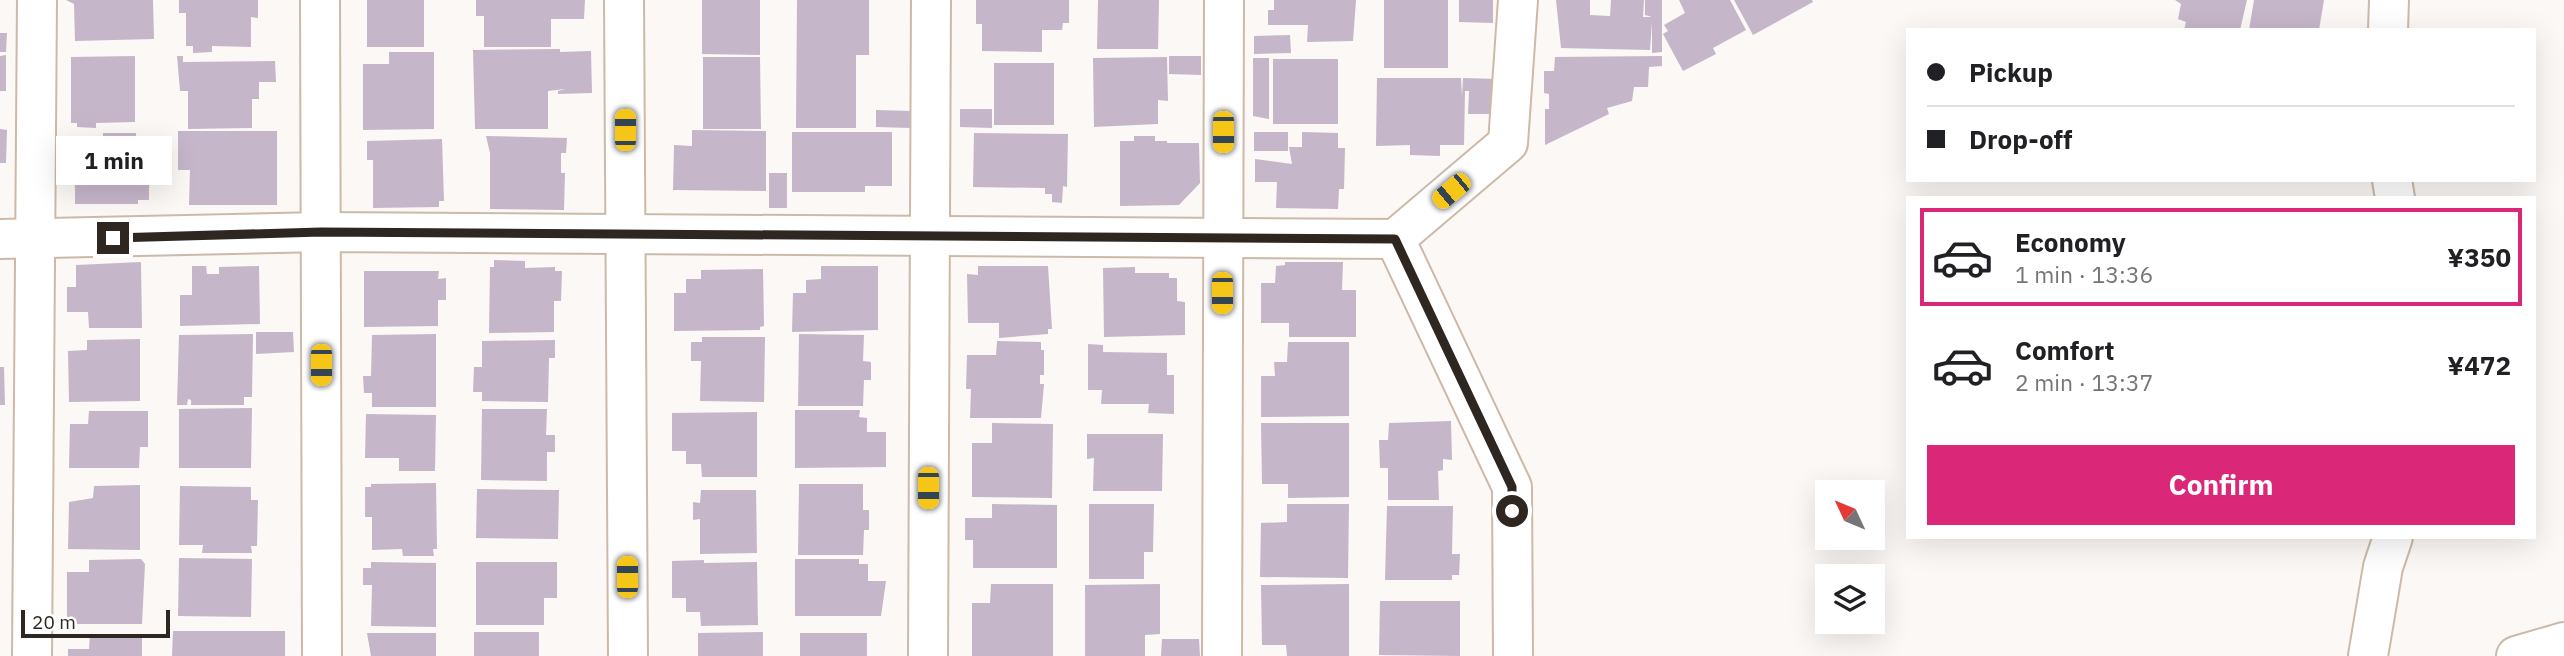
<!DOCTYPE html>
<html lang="en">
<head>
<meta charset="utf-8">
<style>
	:root { --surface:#fff; --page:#f6f6f6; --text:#202124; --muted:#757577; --line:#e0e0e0; --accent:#db2777 }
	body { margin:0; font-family:"IBM Plex Sans",sans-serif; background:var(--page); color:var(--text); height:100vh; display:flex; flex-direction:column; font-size:26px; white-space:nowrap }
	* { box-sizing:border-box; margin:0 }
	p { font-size:23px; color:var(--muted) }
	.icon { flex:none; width:38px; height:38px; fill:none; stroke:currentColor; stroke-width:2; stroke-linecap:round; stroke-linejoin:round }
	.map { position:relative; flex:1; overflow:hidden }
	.sheet { position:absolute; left:1906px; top:196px; width:630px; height:343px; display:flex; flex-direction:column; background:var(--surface); border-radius:0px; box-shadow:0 7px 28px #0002 }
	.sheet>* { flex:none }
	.hud { position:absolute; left:1906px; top:28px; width:630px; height:154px; border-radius:0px; box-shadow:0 7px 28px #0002; display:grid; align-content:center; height:154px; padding:0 21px; background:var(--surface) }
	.needle { width:46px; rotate:314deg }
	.buttons { position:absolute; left:1815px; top:480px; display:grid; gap:14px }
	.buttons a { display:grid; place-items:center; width:70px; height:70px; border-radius:0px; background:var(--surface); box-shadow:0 7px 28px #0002; font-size:35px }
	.scale { position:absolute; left:21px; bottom:18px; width:149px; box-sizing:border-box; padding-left:7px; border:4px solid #2e2721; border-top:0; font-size:19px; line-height:24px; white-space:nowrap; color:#2e2721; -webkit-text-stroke:5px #fff; paint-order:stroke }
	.end { position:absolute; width:32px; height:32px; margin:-16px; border:9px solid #2e2721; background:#fff; box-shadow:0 0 0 4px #fff }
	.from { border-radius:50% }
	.bubble { position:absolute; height:49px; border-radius:0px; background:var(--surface); box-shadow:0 7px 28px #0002; font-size:23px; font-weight:700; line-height:49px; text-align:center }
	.car { position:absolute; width:21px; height:42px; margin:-21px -10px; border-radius:9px; box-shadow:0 0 5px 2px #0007; background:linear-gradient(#f5c518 24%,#345 0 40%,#f5c518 0 76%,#345 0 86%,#f5c518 0) }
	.hud b { display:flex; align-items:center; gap:24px; height:66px; font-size:26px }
	.hud b+b { border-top:2px solid var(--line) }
	.hud i { width:18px; height:18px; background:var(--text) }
	ul { padding:12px 0 0; list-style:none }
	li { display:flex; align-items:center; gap:21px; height:98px; margin:0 14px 10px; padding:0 7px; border:4px solid transparent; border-radius:0px }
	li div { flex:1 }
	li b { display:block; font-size:26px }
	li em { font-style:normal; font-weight:700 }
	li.on { border-color:var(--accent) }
	li>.icon { width:63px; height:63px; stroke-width:1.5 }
	.primary-button { display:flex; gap:14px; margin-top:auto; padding:14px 21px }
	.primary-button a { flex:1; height:80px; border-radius:0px; background:var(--accent); color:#fff; font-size:28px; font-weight:700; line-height:80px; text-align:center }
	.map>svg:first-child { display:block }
	.building { fill:#c5b6c9 }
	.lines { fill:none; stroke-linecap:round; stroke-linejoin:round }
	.street-casing { stroke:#cbbaa9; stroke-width:42 }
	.street { stroke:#fff; stroke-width:38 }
	.route { stroke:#2e2721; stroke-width:9 }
</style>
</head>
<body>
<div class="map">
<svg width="2564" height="656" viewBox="0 0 2564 656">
	<rect width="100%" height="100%" fill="#fcf8f5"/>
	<!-- building -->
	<g class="building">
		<polygon points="66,0 153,0 154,39 75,41 74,4"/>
		<polygon points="179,0 258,0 258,18 251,17 251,47 212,46 212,52 193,53 193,46 186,46 186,13 179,13"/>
		<rect x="367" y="0" width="57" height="47"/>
		<polygon points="476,0 585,0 584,19 551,19 551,47 484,47 484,16 476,16"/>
		<polygon points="702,0 760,0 760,55 702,54"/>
		<polygon points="797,0 869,0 869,55 856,55 856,128 796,128"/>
		<polygon points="976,0 1069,0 1069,23 1063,23 1062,30 1042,30 1042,52 982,51 982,24 976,24"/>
		<polygon points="1098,0 1159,0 1158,49 1097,49"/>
		<polygon points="1274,0 1356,0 1353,41 1307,42 1308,25 1268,25 1268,10 1274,10"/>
		<rect x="1384" y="0" width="64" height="68"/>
		<polygon points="1459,0 1493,0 1493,23 1459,22"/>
		<polygon points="1556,0 1590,0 1590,15 1610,16 1611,0 1644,0 1643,17 1652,17 1645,15 1645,0 1662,0 1662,52 1652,53 1652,22 1650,50 1561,48"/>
		<polygon points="1679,0 1730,0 1746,30 1713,48 1716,54 1683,71 1663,34 1668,31 1664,25 1685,13"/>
		<polygon points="1734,0 1812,0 1813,2 1753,35"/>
		<polygon points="2175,0 2247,0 2240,30 2184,30 2186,22 2178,19 2181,4"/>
		<polygon points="2254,0 2324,0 2319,30 2249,30"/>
		<polygon points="0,33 7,33 6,52 0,52"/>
		<polygon points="1290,35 1291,53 1254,54 1254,36"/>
		<polygon points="560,49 560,52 591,51 592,93 558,94 558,91 565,89 548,91 548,129 475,129 473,50"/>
		<polygon points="389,52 434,52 434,129 363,130 363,64 389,64"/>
		<polygon points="6,55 6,91 0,91 0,56"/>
		<polygon points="135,56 135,122 96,123 96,128 77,127 77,123 71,123 71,57"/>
		<polygon points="177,56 183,56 183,62 275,61 276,82 259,82 259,99 252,99 252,128 188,129 188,91 180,91"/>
		<polygon points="1169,56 1201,56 1201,75 1169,74"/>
		<polygon points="1662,56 1662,66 1649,67 1648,87 1634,87 1632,101 1607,108 1609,114 1545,145 1545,109 1549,109 1549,94 1544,93 1544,71 1554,71 1555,57"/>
		<polygon points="703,57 760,57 761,129 703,129"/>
		<polygon points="1167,57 1168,101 1158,100 1158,124 1094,127 1093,58"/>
		<polygon points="1253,58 1269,58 1269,119 1253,116"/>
		<rect x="1273" y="59" width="65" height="65"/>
		<rect x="994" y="63" width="60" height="62"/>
		<polygon points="1377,78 1461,78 1462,96 1463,78 1498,79 1496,114 1468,114 1469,91 1465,91 1464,145 1440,145 1440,156 1410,155 1410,145 1376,146"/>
		<polygon points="960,109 992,109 992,128 960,127"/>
		<polygon points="876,110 911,111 911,128 876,127"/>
		<polygon points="0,129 7,130 6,163 0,163"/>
		<polygon points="692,130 766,131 766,191 673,190 674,145 692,146"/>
		<polygon points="178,131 277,131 277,205 189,205 190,170 178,170"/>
		<polygon points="792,132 892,132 892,186 865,186 865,192 792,192"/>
		<rect x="1254" y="132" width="34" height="19"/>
		<polygon points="1302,132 1338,133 1338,148 1345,148 1344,189 1339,189 1338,209 1276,208 1277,182 1255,182 1255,159 1292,164 1289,147 1302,147"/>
		<polygon points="103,133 136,133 136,157 149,157 149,200 138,200 138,204 75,204 75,153 103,153"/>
		<polygon points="974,133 1068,134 1067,187 1063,186 1062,203 1052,202 1052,194 1045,194 1045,188 973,187"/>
		<polygon points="486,136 567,138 566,153 561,153 561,173 565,173 564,210 490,209 490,153"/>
		<polygon points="1134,136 1155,136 1155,141 1167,141 1167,143 1199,143 1200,183 1179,205 1120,206 1120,141 1134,141"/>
		<polygon points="442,139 444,201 439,201 439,207 373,208 373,160 367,160 367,141"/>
		<rect x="769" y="173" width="18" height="35"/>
		<polygon points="494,260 525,261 525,268 555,267 555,271 562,271 561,301 554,301 554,332 489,333 490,267 494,267"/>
		<polygon points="141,262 142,328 89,328 88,312 67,312 67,287 76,287 76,265"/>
		<polygon points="1285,262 1343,262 1342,290 1356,290 1356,337 1289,337 1289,323 1261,323 1261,283 1275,283 1276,266 1285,265"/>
		<polygon points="192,266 206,266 207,274 219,274 219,267 259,266 260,324 180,326 180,295 192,295"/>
		<polygon points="821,266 878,266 878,330 792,332 793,293 806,293 806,280 821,279"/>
		<polygon points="978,266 1048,266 1052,329 1048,329 1048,334 999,338 999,323 968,323 967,274 978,275"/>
		<polygon points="1135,267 1135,273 1169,273 1169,278 1177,278 1177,301 1185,302 1185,335 1104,337 1103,268"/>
		<polygon points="763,269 764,326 760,327 760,330 674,331 674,293 686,293 686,279 701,279 701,270"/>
		<polygon points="364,271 439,271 438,279 446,278 446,300 438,300 438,326 364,327"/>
		<polygon points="256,332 293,332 294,352 256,354"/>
		<polygon points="253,334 252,397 244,397 244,405 191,405 191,400 188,399 187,405 177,405 179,335"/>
		<polygon points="436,334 436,407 372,407 372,393 364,393 363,376 371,376 372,335"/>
		<polygon points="799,334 864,335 863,361 871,362 871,380 864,380 863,406 798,406"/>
		<polygon points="702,337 765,337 764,402 700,401 701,361 691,361 691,342 702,342"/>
		<polygon points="140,339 140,401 69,402 68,351 87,350 87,340"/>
		<polygon points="555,340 555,358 549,358 548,402 482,401 482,392 473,392 474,367 482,367 482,341"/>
		<polygon points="997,341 1041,342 1041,350 1044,350 1044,375 1040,375 1040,384 1044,384 1041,418 970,418 971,389 966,389 967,355 996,355"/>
		<polygon points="1288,342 1349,342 1349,416 1261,417 1261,376 1275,376 1274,362 1287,362"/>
		<polygon points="1088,344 1103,345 1103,352 1167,353 1167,375 1174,375 1174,414 1148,413 1149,404 1101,404 1102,390 1088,390"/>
		<polygon points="0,367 4,367 5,405 0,405"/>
		<polygon points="252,408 251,468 179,468 179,409"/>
		<polygon points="482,409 547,409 546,435 555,435 555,452 547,452 547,481 481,480"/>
		<polygon points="795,410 860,410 859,417 867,418 867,432 886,432 886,467 795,468"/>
		<polygon points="89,411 148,411 148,447 140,447 139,468 69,468 70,424 88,424"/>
		<polygon points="757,412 757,477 702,477 701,464 686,464 686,451 672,451 672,413"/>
		<polygon points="366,414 436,415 435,471 399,471 399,458 365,458"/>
		<polygon points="1451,421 1452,460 1443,459 1443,470 1438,471 1439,500 1388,500 1388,468 1380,468 1379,440 1388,440 1389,423"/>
		<polygon points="992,423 1053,424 1052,498 972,497 972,443 992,443"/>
		<polygon points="1261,423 1349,423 1349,497 1288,498 1288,484 1262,484"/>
		<polygon points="1087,434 1163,434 1162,491 1093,491 1094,458 1087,459"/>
		<polygon points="436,483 437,549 433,549 434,556 403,556 402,549 372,550 372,517 365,517 365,487 371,487 371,484"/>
		<polygon points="799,484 863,484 863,510 869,510 869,530 864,530 863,555 798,555"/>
		<polygon points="140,485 140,550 68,549 69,502 93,498 94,486"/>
		<polygon points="180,486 251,487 251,500 258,500 257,546 251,546 252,553 202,553 203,545 179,545"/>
		<polygon points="477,489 559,490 558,539 476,538"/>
		<polygon points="701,490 756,490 757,553 700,554 700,519 693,520 693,502 700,503"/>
		<polygon points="992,504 1057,505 1057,568 973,568 973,540 965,540 965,518 992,518"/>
		<polygon points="1089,504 1154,504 1153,552 1144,552 1144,579 1089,579"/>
		<polygon points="1287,504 1349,504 1348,578 1260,577 1261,523 1287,522"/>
		<polygon points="1387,506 1453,506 1452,554 1460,554 1459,575 1452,575 1452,580 1385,580"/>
		<polygon points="179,558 252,559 251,617 178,616"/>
		<polygon points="141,559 145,564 142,624 67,624 67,572 89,572 89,560"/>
		<polygon points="795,559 859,559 859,564 868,564 868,581 886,581 881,616 795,616"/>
		<polygon points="704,560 704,563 757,562 758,625 701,626 700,612 686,612 686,598 672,598 672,561"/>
		<polygon points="371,562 436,563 436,627 371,626 372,585 363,585 363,568 371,568"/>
		<polygon points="476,562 557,562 557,598 544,598 544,625 476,625"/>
		<polygon points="991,584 1053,584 1053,656 972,656 972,603 990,603"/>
		<polygon points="1160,584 1160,634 1145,635 1145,656 1085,656 1085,585"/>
		<polygon points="1349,584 1349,656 1287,656 1286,645 1262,645 1261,585"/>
		<polygon points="1380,601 1460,601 1460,656 1379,655"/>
		<polygon points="173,631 285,631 285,656 172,656"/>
		<rect x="474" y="632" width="65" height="24"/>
		<polygon points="763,632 763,656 698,656 698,633"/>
		<polygon points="367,633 436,633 436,656 371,656"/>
		<rect x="800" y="633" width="67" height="23"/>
		<polygon points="90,634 142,634 142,656 68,656 68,649 89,649"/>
		<polygon points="1162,639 1199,639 1200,656 1161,656"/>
	</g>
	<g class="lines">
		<!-- street casing -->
		<g class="street-casing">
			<g id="street">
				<polyline points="320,0 322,656"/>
				<polyline points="624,0 628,656"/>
				<polyline points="2388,30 2389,0"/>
				<polyline points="2392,180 2395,198"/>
				<polyline points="0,239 322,232 1395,239 1508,143 1518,0"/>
				<polyline points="1395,239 1512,487 1513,656"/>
				<polyline points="32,656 37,0"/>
				<polyline points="928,656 931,0"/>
				<polyline points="1222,656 1224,0"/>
				<polyline points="2368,656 2383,567 2393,537"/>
				<polyline points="2516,656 2564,642"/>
			</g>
		</g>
		<!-- street -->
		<use href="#street" class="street"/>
	</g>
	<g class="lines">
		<!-- route -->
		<polyline class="route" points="113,238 321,232 1395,239 1512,487 1512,511"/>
	</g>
</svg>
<div class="buttons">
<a><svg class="needle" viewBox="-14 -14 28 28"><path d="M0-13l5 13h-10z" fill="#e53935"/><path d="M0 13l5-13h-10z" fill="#757577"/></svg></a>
<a><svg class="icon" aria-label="layers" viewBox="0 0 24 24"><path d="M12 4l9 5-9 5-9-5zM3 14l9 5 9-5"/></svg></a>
</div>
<div class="scale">20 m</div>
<i class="end from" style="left:1512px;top:511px"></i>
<i class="end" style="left:113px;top:238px"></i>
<div class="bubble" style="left:56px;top:136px;width:116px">1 min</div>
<i class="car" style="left:625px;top:130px;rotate:0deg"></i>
<i class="car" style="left:1223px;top:132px;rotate:180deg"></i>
<i class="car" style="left:1451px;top:191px;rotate:230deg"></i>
<i class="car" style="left:1222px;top:293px;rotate:180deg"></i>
<i class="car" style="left:321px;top:365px;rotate:180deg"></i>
<i class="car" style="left:928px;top:488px;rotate:180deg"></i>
<i class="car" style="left:627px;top:577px;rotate:0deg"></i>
<div class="hud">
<b><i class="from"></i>Pickup</b>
<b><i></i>Drop-off</b>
</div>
<section class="sheet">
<ul>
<li class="on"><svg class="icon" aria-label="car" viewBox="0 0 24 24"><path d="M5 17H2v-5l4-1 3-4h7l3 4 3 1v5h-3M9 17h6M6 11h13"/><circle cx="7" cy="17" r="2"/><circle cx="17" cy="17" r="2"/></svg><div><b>Economy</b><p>1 min · 13:36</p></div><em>¥350</em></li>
<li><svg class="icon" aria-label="car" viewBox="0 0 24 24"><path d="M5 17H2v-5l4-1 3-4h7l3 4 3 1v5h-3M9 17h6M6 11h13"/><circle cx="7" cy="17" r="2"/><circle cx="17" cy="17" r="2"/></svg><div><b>Comfort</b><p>2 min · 13:37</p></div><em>¥472</em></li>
</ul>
<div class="primary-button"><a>Confirm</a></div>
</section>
</div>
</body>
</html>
